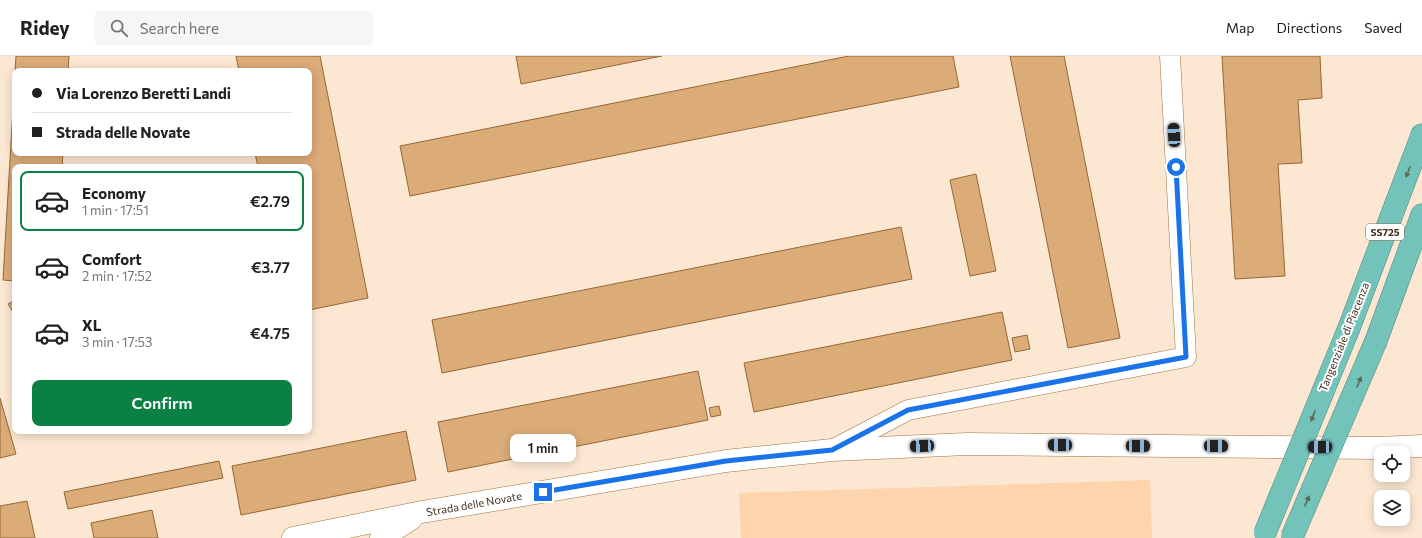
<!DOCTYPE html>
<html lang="en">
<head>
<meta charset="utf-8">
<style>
	:root { --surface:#fff; --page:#f6f6f6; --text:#202124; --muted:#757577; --line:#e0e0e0; --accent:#0b8043 }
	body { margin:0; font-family:Commissioner,sans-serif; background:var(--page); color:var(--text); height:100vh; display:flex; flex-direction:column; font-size:15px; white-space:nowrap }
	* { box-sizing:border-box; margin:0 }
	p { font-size:13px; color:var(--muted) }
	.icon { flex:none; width:22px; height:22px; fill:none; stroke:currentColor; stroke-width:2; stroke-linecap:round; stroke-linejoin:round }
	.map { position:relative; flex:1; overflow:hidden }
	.sheet { position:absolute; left:12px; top:108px; width:300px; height:270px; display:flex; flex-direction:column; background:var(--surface); border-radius:8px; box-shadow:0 2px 10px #0003 }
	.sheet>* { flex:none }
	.banner { position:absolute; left:12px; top:12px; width:300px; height:88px; border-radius:8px; box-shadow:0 2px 10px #0003; display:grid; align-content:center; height:88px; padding:0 20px; background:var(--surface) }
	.fabs { position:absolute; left:1374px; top:390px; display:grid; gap:8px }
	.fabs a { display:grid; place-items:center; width:36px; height:36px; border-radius:8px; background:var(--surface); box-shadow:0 2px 10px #0003; font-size:20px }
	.end { position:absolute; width:18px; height:18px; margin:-9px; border:5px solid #1a73e8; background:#fff; box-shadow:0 0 0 2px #fff }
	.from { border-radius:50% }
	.bubble { position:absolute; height:28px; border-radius:8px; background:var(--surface); box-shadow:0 2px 10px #0003; font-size:13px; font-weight:600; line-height:28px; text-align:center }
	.car { position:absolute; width:12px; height:24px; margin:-12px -6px; border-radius:5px; box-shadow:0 0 3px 1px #0007; background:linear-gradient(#222 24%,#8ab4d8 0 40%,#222 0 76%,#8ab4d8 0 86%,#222 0) }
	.banner b { display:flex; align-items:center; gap:14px; height:38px; font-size:15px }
	.banner b+b { border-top:1px solid var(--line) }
	.banner i { width:10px; height:10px; background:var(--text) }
	ul { padding:7px 0 0; list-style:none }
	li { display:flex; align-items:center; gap:12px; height:60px; margin:0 8px 6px; padding:0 12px; border:2px solid transparent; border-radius:8px }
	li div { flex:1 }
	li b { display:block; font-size:15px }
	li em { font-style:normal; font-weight:600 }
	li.active { border-color:var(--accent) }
	li>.icon { width:36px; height:36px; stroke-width:1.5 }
	.action { display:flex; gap:8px; margin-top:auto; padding:8px 20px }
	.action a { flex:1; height:46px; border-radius:8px; background:var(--accent); color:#fff; font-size:16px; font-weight:600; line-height:46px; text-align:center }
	header { display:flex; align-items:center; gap:24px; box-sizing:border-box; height:56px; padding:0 20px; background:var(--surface); border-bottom:1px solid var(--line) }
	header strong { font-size:19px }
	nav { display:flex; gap:22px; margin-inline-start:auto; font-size:14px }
	.search { width:280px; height:36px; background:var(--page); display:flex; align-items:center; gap:10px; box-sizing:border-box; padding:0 14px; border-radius:8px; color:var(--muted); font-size:15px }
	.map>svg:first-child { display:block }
	.green { fill:#fdd4ac }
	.building { fill:#dbab78; stroke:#956836 }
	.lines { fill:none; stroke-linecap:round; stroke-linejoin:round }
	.minor-casing { stroke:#a07341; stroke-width:21 }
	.tertiary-casing { stroke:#a07341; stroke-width:23 }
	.trunk-casing { stroke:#4d8678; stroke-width:23 }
	.minor { stroke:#fff; stroke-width:20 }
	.tertiary { stroke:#fff; stroke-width:22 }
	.trunk { stroke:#74c3bb; stroke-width:22 }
	.trunk-bridge-casing { stroke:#4d8678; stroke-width:23; stroke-linecap:butt }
	.trunk-bridge { stroke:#74c3bb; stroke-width:22 }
	.oneway { fill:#576b5c }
	.route { stroke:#1a73e8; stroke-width:5 }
	.labels { text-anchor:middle; stroke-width:4; stroke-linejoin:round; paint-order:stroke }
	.shield { fill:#fff; stroke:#7c6f60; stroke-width:1 }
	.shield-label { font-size:10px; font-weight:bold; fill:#44311c }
	.street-label { font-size:11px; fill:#44311c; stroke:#fff }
</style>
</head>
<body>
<header>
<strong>Ridey</strong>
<div class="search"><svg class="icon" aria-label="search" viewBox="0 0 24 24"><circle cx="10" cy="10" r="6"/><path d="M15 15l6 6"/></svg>Search here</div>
<nav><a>Map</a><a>Directions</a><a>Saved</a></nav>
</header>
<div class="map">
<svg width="1422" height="482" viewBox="0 0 1422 482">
	<rect width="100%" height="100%" fill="#fce7d3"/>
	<!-- green -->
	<polygon class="green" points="1150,424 1152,482 741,482 739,437"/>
	<!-- building -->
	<g class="building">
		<polygon points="16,0 69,0 68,15 15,15"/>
		<polygon points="236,0 320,0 368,242 309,254 309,111 258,111 255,97 309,97 309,15 239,15"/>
		<polygon points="516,0 662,0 521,28"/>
		<polygon points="849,0 953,0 959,31 410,140 400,90"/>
		<polygon points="1010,0 1064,0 1120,282 1068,292"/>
		<polygon points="1222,0 1320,0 1322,42 1298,44 1302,107 1278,108 1285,220 1235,223"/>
		<polygon points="15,18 15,97 63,97 62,111 15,111 15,225 3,224"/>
		<polygon points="976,118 996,215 970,220 950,124"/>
		<polygon points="901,171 912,223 442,317 432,264"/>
		<polygon points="15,244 15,259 8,248"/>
		<polygon points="1002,256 1012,304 754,356 744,307"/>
		<polygon points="1027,279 1030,293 1015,296 1012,282"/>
		<polygon points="698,315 708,364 448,416 438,366"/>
		<polygon points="0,342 16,398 0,402"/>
		<polygon points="719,350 721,359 711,361 709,352"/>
		<polygon points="406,375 416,424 241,459 232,410"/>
		<polygon points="219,405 223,422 68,453 64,436"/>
		<polygon points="27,445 35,482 0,482 0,450"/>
		<polygon points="152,454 158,482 94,482 91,467"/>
	</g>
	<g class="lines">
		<!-- minor casing -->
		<g class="minor-casing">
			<polyline id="minor" points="832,394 908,354 1186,301 1170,0"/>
		</g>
		<!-- tertiary casing -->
		<g class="tertiary-casing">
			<g id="tertiary">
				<polyline points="293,482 422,456 726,405 832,394 967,388 1378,392 1422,390"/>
				<polyline points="381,482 411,463"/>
			</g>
		</g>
		<!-- trunk casing -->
		<g class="trunk-casing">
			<g id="trunk">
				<polyline points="1349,272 1422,79"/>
				<polyline points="1376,285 1422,159"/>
			</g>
		</g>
		<!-- minor -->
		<use href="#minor" class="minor"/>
		<!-- tertiary -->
		<use href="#tertiary" class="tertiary"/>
		<!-- trunk -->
		<use href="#trunk" class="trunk"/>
		<!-- trunk-bridge casing -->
		<g class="trunk-bridge-casing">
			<g id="trunk-bridge">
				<polyline points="1265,477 1349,272"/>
				<polyline points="1292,481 1376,285"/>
			</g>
		</g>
		<!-- trunk-bridge -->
		<use href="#trunk-bridge" class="trunk-bridge"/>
	</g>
	<!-- one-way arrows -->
	<defs><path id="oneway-solid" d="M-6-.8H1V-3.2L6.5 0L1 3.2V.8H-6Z"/></defs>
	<g class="oneway">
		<use href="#oneway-solid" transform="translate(1408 116) rotate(111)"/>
		<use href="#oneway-solid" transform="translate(1359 326) rotate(-67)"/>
		<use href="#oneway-solid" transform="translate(1313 360) rotate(112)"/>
		<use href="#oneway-solid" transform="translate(1307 445) rotate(-67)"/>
	</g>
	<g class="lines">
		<!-- route -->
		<polyline class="route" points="543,436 726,405 832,394 908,354 1186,301 1176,111"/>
	</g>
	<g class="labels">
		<!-- shield labels -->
		<rect class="shield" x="1366" y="168" width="38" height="16" rx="3"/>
		<g class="shield-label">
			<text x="1385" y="180">SS725</text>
		</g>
		<!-- street labels -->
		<g class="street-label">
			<text transform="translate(1344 281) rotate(-68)" y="4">Tangenziale di Piacenza</text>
			<text transform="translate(474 448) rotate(-10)" y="4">Strada delle Novate</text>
		</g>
	</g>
</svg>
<div class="fabs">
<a><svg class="icon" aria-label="locate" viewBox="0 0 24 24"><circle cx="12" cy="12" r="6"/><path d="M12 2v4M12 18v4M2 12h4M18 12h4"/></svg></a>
<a><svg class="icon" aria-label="layers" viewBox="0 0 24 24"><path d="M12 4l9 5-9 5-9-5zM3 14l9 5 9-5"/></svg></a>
</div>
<i class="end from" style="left:1176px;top:111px"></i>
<i class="end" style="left:543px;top:436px"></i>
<div class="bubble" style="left:510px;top:378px;width:66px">1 min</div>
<i class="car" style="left:1174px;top:79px;rotate:357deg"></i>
<i class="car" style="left:1060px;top:389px;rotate:271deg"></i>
<i class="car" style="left:922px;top:390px;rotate:267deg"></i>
<i class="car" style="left:1138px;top:390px;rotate:91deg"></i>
<i class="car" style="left:1216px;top:390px;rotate:91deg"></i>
<i class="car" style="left:1320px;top:391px;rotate:270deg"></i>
<div class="banner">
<b><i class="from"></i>Via Lorenzo Beretti Landi</b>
<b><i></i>Strada delle Novate</b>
</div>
<section class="sheet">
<ul>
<li class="active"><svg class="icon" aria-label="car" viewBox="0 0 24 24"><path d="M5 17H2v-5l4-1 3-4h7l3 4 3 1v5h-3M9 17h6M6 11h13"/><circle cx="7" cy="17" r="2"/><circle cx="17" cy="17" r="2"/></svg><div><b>Economy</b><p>1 min · 17:51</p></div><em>€2.79</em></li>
<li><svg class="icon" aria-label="car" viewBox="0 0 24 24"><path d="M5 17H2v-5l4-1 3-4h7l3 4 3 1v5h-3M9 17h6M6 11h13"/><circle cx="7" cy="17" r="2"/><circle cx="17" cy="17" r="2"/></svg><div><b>Comfort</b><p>2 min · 17:52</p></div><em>€3.77</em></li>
<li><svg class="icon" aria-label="car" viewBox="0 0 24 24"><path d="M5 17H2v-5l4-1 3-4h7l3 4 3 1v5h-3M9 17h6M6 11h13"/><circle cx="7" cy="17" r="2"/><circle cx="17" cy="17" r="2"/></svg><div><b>XL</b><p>3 min · 17:53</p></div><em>€4.75</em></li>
</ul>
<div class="action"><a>Confirm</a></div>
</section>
</div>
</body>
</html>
